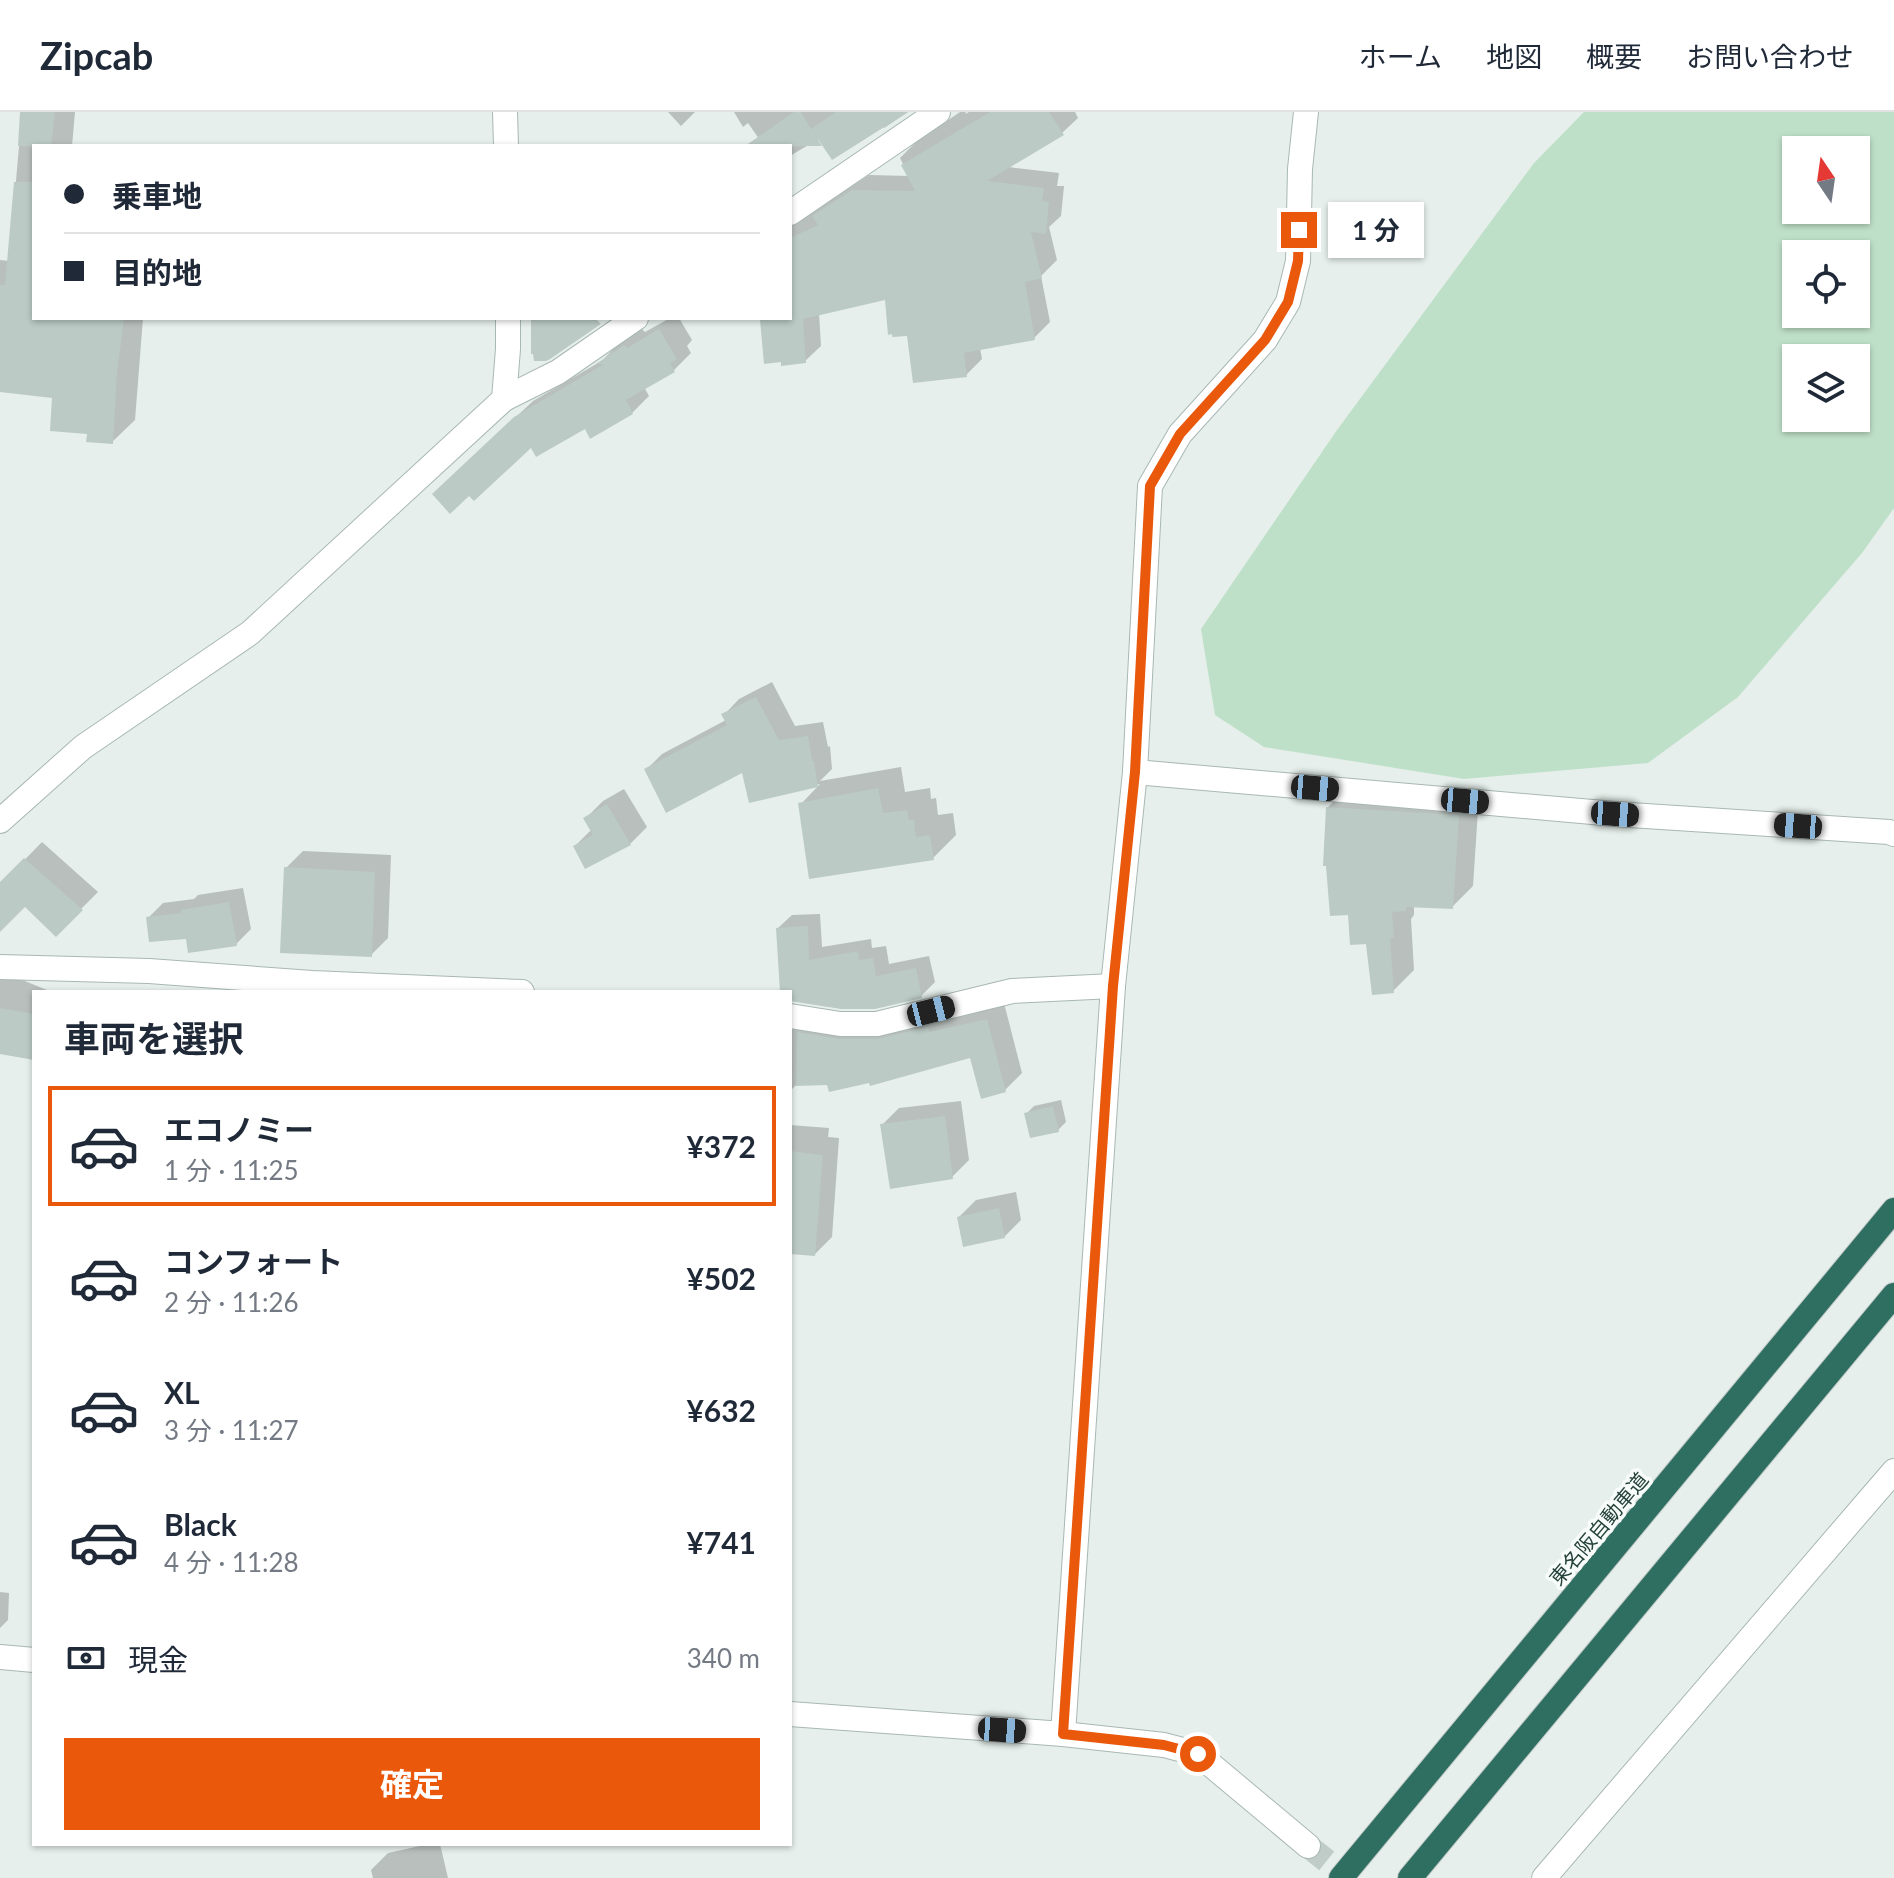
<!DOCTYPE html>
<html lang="ja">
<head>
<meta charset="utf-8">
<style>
	:root { --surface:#fff; --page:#f6f6f7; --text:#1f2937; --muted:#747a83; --line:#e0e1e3; --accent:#ea580c }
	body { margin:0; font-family:Lato,"Noto Sans JP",sans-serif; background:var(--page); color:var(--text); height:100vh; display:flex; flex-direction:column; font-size:30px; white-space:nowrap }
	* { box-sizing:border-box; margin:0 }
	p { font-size:26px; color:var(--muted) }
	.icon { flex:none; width:44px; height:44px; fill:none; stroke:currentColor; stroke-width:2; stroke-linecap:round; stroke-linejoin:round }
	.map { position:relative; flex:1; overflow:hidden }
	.details { position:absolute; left:32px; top:878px; width:760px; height:856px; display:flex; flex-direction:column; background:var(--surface); border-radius:0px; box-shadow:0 2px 6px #0004 }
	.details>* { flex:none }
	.top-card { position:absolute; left:32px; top:32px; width:760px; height:176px; border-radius:0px; box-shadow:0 2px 6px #0004; display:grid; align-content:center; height:176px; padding:0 32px; background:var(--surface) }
	.needle { width:52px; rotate:347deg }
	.controls { position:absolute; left:1782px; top:24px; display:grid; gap:16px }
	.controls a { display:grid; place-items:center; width:88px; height:88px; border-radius:0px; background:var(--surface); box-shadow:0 2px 6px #0004; font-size:40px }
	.end { position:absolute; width:36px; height:36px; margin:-18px; border:10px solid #ea580c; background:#fff; box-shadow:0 0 0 4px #fff }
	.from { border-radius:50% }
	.bubble { position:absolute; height:56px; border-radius:0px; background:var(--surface); box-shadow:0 2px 6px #0004; font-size:26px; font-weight:700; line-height:56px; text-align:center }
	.car { position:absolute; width:24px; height:48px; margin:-24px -12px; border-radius:10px; box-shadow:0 0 6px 2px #0007; background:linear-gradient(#222 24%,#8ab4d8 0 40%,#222 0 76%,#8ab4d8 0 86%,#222 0) }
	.top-card b { display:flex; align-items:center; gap:28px; height:76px; font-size:30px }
	.top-card b+b { border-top:2px solid var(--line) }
	.top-card i { width:20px; height:20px; background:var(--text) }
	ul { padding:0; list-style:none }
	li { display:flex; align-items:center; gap:24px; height:120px; margin:0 16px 12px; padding:0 16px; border:4px solid transparent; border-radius:0px }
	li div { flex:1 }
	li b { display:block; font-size:30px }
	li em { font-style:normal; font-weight:700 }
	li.active { border-color:var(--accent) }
	li>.icon { width:72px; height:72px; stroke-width:1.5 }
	h2 { padding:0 32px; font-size:36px; line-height:96px }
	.pay { display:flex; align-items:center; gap:20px; height:88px; padding:0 32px; font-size:30px }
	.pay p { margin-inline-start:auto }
	.cta { display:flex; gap:16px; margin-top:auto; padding:16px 32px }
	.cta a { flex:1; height:92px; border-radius:0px; background:var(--accent); color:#fff; font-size:32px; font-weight:700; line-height:92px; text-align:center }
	header { display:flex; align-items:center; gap:48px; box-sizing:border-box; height:112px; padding:0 40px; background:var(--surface); border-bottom:2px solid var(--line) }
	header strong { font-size:38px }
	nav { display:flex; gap:44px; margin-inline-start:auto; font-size:28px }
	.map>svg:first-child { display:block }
	.green { fill:#bfe0c8; fill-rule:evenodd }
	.shadow { fill:#0003 }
	.building { fill:#bbcac4 }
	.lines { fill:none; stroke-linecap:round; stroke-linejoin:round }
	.minor-tunnel { stroke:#bfccc8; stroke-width:24; stroke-dasharray:24 12; stroke-linecap:butt }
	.minor-casing { stroke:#a8b8b2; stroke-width:26 }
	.highway-casing { stroke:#c2cac8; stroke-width:26 }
	.minor { stroke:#fff; stroke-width:24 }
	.highway { stroke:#2f6f62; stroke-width:24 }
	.route { stroke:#ea580c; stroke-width:10 }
	.labels { text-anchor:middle; stroke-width:7; stroke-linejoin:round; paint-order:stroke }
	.street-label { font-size:20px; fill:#24423a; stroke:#f7fbf9 }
</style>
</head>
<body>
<header>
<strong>Zipcab</strong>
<nav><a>ホーム</a><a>地図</a><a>概要</a><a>お問い合わせ</a></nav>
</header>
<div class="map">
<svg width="1894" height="1766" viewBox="0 0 1894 1766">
	<rect width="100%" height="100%" fill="#e6efeb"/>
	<!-- green -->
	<path class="green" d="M1584,0H1894V396L1862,441L1738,585L1648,651L1464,667L1264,635L1215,603L1201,517L1337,318L1534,51ZM1796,38H1856V98H1796ZM1796,142H1856V202H1796ZM1796,246H1856V306H1796Z"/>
	<!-- shadow -->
	<g class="shadow">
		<polygon points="22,0 75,0 72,34 34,34 34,206 143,206 135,308 112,330 89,320 54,284 0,278 0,148 9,149"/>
		<polygon points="668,0 695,0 681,14"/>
		<polygon points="734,0 908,0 884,16 883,13 820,26 790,44 790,34 764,34 748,11 743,15"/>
		<polygon points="960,0 966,0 965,2 969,0 1075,0 1078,6 1062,21 1008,55 1059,61 1057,74 1064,74 1061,104 1049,115 1057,148 1041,164 1050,210 1034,226 980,236 982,247 966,263 909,222 887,186 819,201 821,234 805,249 762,209 765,206 790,206 790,81 792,93 806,104 869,63 909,64 900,46 916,30"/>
		<polygon points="670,206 679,206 692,228 687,234 691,241 674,258 644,275 649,284 632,301 531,333 452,365 533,289 603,248 615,235 642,217 645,220"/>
		<polygon points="772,570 795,614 823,610 828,635 830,634 832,657 820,669 901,655 905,680 930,676 931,687 936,686 938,703 953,701 956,723 933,746 801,692 820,672 750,688 743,658 646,658 662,642 726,608 724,603 739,587"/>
		<polygon points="1349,675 1479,683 1473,774 1452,795 1414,793 1414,803 1411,807 1414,858 1393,879 1368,830 1349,801 1328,695"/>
		<polygon points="624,677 647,715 630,732 575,734 592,717 586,706 603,689"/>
		<polygon points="42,730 98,780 56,822 25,793 0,801 0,773"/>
		<polygon points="303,739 391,743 388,826 371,843 286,756"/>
		<polygon points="243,776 251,817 236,832 187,825 148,806 163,791 194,787 198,783"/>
		<polygon points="820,802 822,835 871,827 872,836 886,834 889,852 929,844 935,870 921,884 790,887 790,880 781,880 778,816 792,803"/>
		<polygon points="0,859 47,878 47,880 34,880 34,946 0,940"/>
		<polygon points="655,878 717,879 717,880 652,880"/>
		<polygon points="1004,891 1022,961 1005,978 972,943 871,969 829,973 796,973 790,979 790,897 805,903 945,899"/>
		<polygon points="1061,988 1066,1010 1058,1018 1026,1002 1034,994"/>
		<polygon points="961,989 969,1048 952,1065 882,1013 899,996"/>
		<polygon points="790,1013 829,1016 828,1025 839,1026 832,1125 815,1142 790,1140"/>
		<polygon points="1016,1080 1021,1108 1004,1125 959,1105 976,1088"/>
		<polygon points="0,1480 9,1481 8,1508 0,1516"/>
		<polygon points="429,1732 440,1732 448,1766 373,1766 371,1758 388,1741"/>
	</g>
	<!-- building -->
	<g class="building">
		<polygon points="20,0 55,0 51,34 18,34"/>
		<polygon points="794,0 801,0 811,17 836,0 908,0 832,48 812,18 822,34 745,34"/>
		<polygon points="990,0 1049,0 1064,23 987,69 1044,76 1042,89 1049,90 1046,122 1031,120 1042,166 1025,170 1035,228 964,241 967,265 913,271 907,224 892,225 892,222 888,223 885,188 803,207 806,251 781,254 781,250 764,252 760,208 790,206 790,126 818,113 812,104 852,78 915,79 901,53"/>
		<polygon points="14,70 34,70 34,206 124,206 117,261 113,332 86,330 87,322 50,319 52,286 0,280 0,173 5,173"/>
		<polygon points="531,206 595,206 601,212 550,247 546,249 534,249 533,242 531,242"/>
		<polygon points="659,217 677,247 670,251 675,260 626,288 633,302 590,327 585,317 536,345 531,336 474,389 469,384 450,402 432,382 514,305 604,252 596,252 624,233 627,236"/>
		<polygon points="756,585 779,628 808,624 812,649 814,649 818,675 749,691 742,661 666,701 644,657 727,613 721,602"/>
		<polygon points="878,676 883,701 907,698 909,708 914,708 916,725 930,723 934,748 809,767 798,691"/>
		<polygon points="607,692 631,733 585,757 573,734 593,723 583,706"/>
		<polygon points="1326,695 1459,703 1453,797 1406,795 1406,799 1392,800 1394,826 1390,827 1394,881 1372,883 1366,832 1350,833 1348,803 1330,804 1326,754 1323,754"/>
		<polygon points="24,746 83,798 56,825 25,795 0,820 0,770"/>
		<polygon points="284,755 375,760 372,845 280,841"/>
		<polygon points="229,790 237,834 188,841 186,827 149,830 146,805 181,801 181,798"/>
		<polygon points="808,814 809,848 858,839 859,848 873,846 876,864 916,856 922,886 875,897 841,897 790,889 790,880 780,880 776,816"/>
		<polygon points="0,896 34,902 34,948 0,942"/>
		<polygon points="987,907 1006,980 981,987 970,946 870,974 869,971 829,980 827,973 796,974 797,920 840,927 877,927 928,915 929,920"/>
		<polygon points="1053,994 1059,1020 1030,1026 1024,1001"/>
		<polygon points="945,1004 953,1067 890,1077 880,1012"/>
		<polygon points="790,1039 823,1043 815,1144 790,1142"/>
		<polygon points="999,1096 1005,1126 963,1135 957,1105"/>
	</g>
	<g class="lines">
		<!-- minor-tunnel -->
		<polyline class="minor-tunnel" points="1308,1734 1348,1766"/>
		<!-- minor casing -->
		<g class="minor-casing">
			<g id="minor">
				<polyline points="505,0 506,34"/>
				<polyline points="790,101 938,0"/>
				<polyline points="504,287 508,237 508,206"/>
				<polyline points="1135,660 1615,702 1889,720 1894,722"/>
				<polyline points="0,709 83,635 250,521 504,287 558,260 636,206"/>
				<polyline points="0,855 149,859 312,871 522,880"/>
				<polyline points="790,904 840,912 877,912 1012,879 1113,874"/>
				<polyline points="0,1545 34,1548"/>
				<polyline points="790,1602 1063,1622 1164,1633 1198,1642 1308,1734"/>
				<polyline points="1063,1622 1113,874 1135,660 1150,374 1180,322 1265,228 1288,190 1298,149 1300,57 1306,0"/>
				<polyline points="1544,1766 1894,1359"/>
			</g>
		</g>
		<!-- highway casing -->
		<g class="highway-casing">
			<g id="highway">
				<polyline points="1341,1766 1894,1098"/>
				<polyline points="1410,1766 1894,1183"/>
			</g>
		</g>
		<!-- minor -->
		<use href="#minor" class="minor"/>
		<!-- highway -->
		<use href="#highway" class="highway"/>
	</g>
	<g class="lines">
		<!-- route -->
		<polyline class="route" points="1198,1642 1164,1633 1063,1622 1113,874 1135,660 1150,374 1180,322 1265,228 1288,190 1298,149 1299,118"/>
	</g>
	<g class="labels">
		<!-- street labels -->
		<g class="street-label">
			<text transform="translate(1599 1417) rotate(-50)" y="7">東名阪自動車道</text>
		</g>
	</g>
</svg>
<div class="controls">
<a><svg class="needle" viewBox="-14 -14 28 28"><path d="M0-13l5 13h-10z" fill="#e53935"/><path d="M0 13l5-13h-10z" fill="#747a83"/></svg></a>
<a><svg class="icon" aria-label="locate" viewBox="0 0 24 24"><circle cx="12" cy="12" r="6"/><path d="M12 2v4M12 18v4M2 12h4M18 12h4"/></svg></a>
<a><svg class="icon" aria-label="layers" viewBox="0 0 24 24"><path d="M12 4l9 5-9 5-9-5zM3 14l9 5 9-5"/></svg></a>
</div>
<i class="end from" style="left:1198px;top:1642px"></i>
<i class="end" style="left:1299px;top:118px"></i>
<div class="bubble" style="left:1328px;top:90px;width:96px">1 分</div>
<i class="car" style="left:1315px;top:676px;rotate:95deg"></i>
<i class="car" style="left:1465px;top:689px;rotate:95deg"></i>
<i class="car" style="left:1615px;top:702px;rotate:94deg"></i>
<i class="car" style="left:1798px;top:714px;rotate:274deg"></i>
<i class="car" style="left:931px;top:899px;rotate:76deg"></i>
<i class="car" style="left:1002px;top:1618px;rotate:94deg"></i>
<div class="top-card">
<b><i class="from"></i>乗車地</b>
<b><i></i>目的地</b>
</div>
<section class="details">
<h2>車両を選択</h2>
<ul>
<li class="active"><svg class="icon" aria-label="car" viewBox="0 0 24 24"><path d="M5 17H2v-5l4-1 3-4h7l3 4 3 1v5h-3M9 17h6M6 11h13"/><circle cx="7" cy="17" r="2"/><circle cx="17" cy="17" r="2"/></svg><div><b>エコノミー</b><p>1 分 · 11:25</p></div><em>¥372</em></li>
<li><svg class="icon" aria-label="car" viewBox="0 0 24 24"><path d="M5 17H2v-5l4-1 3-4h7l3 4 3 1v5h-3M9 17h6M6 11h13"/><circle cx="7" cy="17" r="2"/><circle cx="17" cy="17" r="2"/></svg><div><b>コンフォート</b><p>2 分 · 11:26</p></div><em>¥502</em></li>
<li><svg class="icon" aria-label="car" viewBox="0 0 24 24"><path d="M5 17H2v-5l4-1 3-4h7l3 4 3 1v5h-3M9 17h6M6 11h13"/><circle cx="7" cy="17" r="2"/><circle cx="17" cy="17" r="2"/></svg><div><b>XL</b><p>3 分 · 11:27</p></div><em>¥632</em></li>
<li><svg class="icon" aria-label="car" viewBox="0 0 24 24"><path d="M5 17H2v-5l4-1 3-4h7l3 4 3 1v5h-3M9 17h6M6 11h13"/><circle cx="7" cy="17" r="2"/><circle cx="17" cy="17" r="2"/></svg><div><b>Black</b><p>4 分 · 11:28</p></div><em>¥741</em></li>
</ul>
<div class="pay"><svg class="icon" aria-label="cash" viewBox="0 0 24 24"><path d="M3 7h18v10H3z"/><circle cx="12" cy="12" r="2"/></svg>現金<p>340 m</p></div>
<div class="cta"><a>確定</a></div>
</section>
</div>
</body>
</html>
